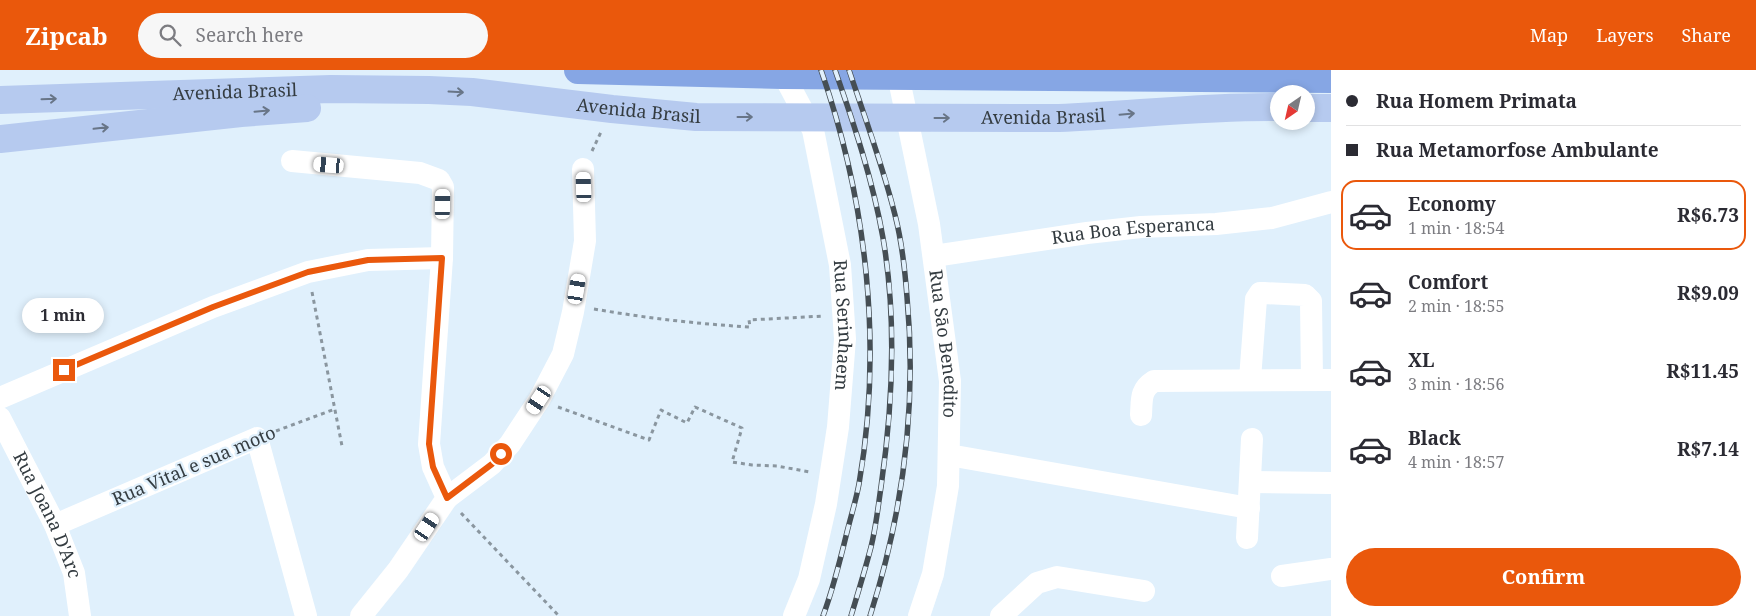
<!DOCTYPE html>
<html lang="en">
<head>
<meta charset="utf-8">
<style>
	:root { --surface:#fff; --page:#f7f7f7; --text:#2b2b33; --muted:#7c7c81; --line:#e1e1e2; --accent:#ea580c }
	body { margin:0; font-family:"Noto Serif",serif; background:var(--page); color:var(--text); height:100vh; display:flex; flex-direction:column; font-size:19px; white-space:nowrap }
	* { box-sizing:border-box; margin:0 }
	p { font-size:16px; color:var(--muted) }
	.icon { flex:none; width:28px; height:28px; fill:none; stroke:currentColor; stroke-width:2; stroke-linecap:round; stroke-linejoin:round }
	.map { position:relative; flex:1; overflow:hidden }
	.panel { display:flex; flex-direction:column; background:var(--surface); width:425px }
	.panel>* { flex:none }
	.hud { display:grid; align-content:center; height:110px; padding:0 15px; background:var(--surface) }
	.needle { width:32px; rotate:214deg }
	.fabs { position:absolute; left:1270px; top:15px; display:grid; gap:10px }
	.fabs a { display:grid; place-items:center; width:45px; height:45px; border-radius:50%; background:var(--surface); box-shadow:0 2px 8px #0003; font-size:25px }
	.end { position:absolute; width:22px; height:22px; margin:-11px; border:6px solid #ea580c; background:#fff; box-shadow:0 0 0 2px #fff }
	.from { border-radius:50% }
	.bubble { position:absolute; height:35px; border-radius:18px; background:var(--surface); box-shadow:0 2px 8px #0003; font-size:16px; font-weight:700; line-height:35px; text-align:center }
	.car { position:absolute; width:15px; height:30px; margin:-15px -8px; border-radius:6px; box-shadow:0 0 4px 1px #0007; background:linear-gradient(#fff 24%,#345 0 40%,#fff 0 76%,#345 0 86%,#fff 0) }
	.hud b { display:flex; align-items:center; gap:18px; height:48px; font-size:19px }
	.hud b+b { border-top:1px solid var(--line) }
	.hud i { width:12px; height:12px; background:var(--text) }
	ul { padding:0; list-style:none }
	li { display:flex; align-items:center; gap:15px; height:70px; margin:0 10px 8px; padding:0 5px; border:2px solid transparent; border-radius:15px }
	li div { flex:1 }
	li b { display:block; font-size:19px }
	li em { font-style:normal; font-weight:700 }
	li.on { border-color:var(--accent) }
	li>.icon { width:45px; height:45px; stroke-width:1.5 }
	.cta { display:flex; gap:10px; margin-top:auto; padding:10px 15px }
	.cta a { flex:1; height:58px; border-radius:30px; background:var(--accent); color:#fff; font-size:20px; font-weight:700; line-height:58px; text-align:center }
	header { display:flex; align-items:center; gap:30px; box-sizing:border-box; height:70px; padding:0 25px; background:var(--accent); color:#fff }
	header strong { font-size:24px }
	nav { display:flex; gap:28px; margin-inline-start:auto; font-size:18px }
	.search { width:350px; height:45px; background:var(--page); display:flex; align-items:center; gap:12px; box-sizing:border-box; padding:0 18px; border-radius:28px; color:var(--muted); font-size:19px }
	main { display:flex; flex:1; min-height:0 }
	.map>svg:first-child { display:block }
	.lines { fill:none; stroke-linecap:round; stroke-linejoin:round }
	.path { stroke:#8a969f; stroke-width:3; stroke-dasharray:4 4; stroke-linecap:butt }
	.minor { stroke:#fff; stroke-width:22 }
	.major { stroke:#b6caef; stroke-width:28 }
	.highway { stroke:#86a6e4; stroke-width:28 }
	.rail-casing { stroke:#454e54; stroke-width:5.5 }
	.rail { stroke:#e0f0fc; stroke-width:4; stroke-dasharray:11; stroke-linecap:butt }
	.oneway { stroke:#687587 }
	.route { stroke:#ea580c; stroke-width:6 }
	.labels { text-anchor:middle; stroke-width:4.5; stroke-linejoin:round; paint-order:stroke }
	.street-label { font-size:18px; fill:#343c41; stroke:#e0f0fc }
</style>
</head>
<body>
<header>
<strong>Zipcab</strong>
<div class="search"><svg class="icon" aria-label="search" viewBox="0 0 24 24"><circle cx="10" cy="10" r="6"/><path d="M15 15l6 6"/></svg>Search here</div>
<nav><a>Map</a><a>Layers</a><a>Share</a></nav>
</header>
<main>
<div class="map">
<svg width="1331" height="546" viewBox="0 0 1331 546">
	<rect width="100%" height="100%" fill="#e0f0fc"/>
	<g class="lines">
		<!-- path -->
		<g class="path">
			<polyline points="592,81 601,62"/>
			<polyline points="312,222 342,376"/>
			<path d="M594,239C646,248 698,254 750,257L749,250L824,246"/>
			<polyline points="558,337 649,370 661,340 687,353 695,337 742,358 732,392 752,395 777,396 810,402"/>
			<polyline points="276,361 335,339"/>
			<polyline points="461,443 559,546"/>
		</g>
		<!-- minor -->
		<g class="minor">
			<path id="s1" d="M781,0L813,60L840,195L845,269L838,357L826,434L809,509L794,546"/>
			<path id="s2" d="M897,0L929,154L950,311L948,416L933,504L919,546"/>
			<polyline points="292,91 420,103 439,110 443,117 442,188 429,374 433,397 447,428 398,500 361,546"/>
			<path id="s3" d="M934,186L1087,163L1141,157L1216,154L1272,148L1331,132"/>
			<polyline points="1250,309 1256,229 1260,223 1264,223 1305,225 1311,231 1312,310"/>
			<polyline points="0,328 213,237 308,202 368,190 442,188"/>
			<path d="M1141,345C1142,329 1140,320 1154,311L1331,310"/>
			<path id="s4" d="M0,348L55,455L74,503L80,546"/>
			<polyline points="949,385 1249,438"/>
			<polyline points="1250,412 1331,413"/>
			<polyline points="447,428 492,394 510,374 539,330 563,284 573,242 585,171 583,99"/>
			<polyline points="55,455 257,368 306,546"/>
			<polyline points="1247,468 1252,369"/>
			<polyline points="1282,506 1331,499"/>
			<polyline points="1001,546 1037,513 1057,507 1144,521"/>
		</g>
		<!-- major -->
		<g class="major">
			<path id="s5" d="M0,30L331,19L429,20L472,22L612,39L696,47L1059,48C1132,45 1205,36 1279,37"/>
			<polyline points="1306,38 1331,38"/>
			<polyline points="0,69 241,43 307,38"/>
		</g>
		<!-- highway -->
		<polyline class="highway" points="578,0 782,5 1331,9"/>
		<!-- rail casing -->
		<g class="rail-casing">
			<g id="rail">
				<path d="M821,0C867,132 883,276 859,414C856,430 851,446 847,462C840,491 833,519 823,546"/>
				<path d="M835,0C854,54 873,111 883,168C897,250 893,334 881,417C878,437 876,457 871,477C865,500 858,523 851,546"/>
				<path d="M849,0C865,48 883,96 895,145C902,172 905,200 907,227C917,335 903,443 870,546"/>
			</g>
		</g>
		<!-- rail -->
		<use href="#rail" class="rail"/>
	</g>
	<!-- one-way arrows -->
	<defs><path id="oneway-shaft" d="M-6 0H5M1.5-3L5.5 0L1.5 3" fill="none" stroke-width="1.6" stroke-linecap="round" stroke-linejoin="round" transform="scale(1.25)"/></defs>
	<g class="oneway">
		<use href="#oneway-shaft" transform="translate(456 22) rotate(3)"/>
		<use href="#oneway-shaft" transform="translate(49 29) rotate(-2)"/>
		<use href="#oneway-shaft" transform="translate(262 41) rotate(-5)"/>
		<use href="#oneway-shaft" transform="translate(1127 44) rotate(-5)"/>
		<use href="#oneway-shaft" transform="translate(745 47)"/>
		<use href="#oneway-shaft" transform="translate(942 48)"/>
		<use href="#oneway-shaft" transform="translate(101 58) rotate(-6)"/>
	</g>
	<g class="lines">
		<!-- route -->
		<polyline class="route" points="64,300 213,237 308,202 368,190 442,188 429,374 433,397 447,428 492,394 501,384"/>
	</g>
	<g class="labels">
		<!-- street labels -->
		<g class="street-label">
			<text dy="6" stroke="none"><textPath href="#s5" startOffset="235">Avenida Brasil</textPath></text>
			<text dy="6" stroke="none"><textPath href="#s5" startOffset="640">Avenida Brasil</textPath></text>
			<text dy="6" stroke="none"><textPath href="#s5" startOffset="1045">Avenida Brasil</textPath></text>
			<text dy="6" stroke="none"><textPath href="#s3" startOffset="201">Rua Boa Esperanca</textPath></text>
			<text dy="6" stroke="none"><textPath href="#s1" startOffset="266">Rua Serinhaem</textPath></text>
			<text dy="6" stroke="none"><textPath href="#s2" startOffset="278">Rua Sāo Benedito</textPath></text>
			<text transform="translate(194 396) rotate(-23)" y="6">Rua Vital e sua moto</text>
			<text dy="6" stroke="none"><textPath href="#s4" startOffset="108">Rua Joana D'Arc</textPath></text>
		</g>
	</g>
</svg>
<div class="fabs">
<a><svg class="needle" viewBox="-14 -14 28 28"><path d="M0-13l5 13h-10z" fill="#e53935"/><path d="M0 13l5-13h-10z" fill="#7c7c81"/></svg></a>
</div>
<i class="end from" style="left:501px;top:384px"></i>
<i class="end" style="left:64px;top:300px"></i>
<div class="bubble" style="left:22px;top:228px;width:82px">1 min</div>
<i class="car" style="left:329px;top:95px;rotate:275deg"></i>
<i class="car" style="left:584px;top:117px;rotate:358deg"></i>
<i class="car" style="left:443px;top:134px;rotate:1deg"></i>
<i class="car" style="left:577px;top:219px;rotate:10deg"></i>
<i class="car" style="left:539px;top:330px;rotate:214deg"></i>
<i class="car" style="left:427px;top:457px;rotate:34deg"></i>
</div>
<section class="panel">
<div class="hud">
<b><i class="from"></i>Rua Homem Primata</b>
<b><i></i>Rua Metamorfose Ambulante</b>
</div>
<ul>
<li class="on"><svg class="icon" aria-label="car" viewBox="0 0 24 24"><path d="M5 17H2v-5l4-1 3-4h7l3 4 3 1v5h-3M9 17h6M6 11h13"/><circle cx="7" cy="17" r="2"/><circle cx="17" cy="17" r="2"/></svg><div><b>Economy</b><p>1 min · 18:54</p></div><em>R$6.73</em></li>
<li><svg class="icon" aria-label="car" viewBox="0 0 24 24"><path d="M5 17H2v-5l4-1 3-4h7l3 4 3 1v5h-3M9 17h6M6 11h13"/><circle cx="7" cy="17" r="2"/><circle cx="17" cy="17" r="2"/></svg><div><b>Comfort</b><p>2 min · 18:55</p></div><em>R$9.09</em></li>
<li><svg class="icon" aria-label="car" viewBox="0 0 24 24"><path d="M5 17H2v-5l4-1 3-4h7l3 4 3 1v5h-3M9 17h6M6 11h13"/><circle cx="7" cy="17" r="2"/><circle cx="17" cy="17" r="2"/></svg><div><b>XL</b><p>3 min · 18:56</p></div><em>R$11.45</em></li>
<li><svg class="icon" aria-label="car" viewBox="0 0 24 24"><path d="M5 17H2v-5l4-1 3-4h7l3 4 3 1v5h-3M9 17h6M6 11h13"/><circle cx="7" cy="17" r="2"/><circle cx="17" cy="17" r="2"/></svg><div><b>Black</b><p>4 min · 18:57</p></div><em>R$7.14</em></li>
</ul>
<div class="cta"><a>Confirm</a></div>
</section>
</main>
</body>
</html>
